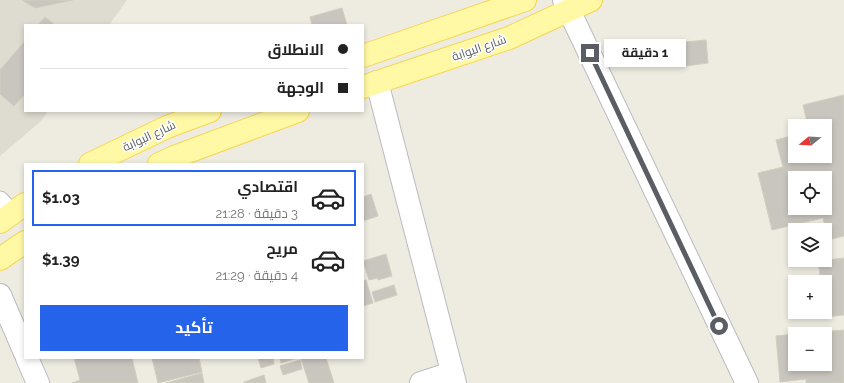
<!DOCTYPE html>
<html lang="ar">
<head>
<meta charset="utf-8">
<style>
	:root { --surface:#fff; --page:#f2f2f2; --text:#222; --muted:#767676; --line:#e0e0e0; --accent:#2563eb }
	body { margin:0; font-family:Raleway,Cairo,sans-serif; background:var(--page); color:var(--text); direction:rtl; height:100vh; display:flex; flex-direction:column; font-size:15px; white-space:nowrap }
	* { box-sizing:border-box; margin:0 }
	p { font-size:13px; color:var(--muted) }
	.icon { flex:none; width:22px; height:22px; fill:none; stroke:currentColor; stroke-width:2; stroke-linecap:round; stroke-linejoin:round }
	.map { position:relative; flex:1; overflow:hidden; direction:ltr }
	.drawer { position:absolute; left:24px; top:163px; width:340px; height:196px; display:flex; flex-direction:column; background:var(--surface); border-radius:0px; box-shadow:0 2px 6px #0003; direction:rtl }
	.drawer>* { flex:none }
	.top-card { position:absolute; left:24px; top:24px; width:340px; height:88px; border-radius:0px; box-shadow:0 2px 6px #0003; direction:rtl; display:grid; align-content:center; height:88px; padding:0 16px; background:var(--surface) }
	.needle { width:26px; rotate:252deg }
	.buttons { position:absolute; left:788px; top:119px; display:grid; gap:8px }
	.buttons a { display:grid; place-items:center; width:44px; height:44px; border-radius:0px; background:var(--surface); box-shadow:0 2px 6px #0003; font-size:20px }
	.end { position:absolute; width:18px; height:18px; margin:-9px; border:5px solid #5a5d63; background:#fff; box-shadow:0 0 0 2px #fff }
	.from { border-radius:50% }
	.bubble { position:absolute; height:28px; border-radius:0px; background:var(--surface); box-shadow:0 2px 6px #0003; font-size:13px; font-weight:700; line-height:28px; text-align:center; direction:rtl }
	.top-card b { display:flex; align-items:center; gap:14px; height:38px; font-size:15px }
	.top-card b+b { border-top:1px solid var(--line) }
	.top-card i { width:10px; height:10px; background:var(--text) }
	ul { padding:7px 0 0; list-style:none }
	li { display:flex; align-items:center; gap:12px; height:56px; margin:0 8px 6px; padding:0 8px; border:2px solid transparent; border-radius:0px }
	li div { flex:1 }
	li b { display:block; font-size:15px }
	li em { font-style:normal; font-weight:700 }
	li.selected { border-color:var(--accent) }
	li>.icon { width:36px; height:36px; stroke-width:1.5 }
	.cta { display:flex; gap:8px; margin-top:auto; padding:8px 16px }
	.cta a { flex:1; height:46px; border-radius:0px; background:var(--accent); color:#fff; font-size:16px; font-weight:700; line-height:46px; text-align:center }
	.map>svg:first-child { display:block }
	.education { fill:#dedbd0 }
	.building { fill:#c8c6be; stroke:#d2cebf; fill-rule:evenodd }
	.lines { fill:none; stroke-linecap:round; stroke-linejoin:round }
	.lane-casing { stroke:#b9bbc1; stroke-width:19 }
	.street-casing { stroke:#b9bbc1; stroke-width:24 }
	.primary-casing { stroke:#f7d650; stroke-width:24 }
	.lane { stroke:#fff; stroke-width:17 }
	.street { stroke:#fff; stroke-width:22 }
	.primary { stroke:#fff8a5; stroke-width:22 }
	.route { stroke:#5a5d63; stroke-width:5 }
	.labels { text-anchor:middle; stroke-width:3; stroke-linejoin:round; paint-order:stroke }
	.street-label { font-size:12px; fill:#5a5d63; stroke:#fff }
</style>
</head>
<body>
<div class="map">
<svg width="844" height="383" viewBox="0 0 844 383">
	<rect width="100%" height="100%" fill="#eeece1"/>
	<!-- education -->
	<polygon class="education" points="0,0 127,0 109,25 25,25 25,111 48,111 41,121 0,156"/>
	<!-- building -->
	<g class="building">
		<polygon points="22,0 73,0 35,8"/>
		<polygon points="342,8 347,25 312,25 310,17"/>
		<polygon points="45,17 55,25 38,25"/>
		<polygon points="706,40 708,63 686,66 684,42"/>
		<polygon points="25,41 25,94 14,106 0,94 0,70"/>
		<path d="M844,95V236L828,240L823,218L772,230L758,173L783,167L776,140L795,135V156H825V126H808L803,105ZM795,178H825V208H795Z"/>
		<polygon points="371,194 378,216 363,221 363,197"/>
		<polygon points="386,254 392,276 378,280 378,278 369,280 363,261"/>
		<polygon points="844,258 844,315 824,317 823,312 825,312 825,282 821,282 818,261"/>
		<polygon points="366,280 373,303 363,306 363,281"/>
		<polygon points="394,285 397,295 375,302 372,292"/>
		<polygon points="844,330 844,383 806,383 806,379 780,382 776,336 795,334 795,364 825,364 825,334 795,334"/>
		<polygon points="74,358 132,358 138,383 72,383 80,380"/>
		<polygon points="152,358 199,358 202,372 158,383"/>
		<polygon points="258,358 273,358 274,364 261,368"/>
		<polygon points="280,358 297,358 281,363"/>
		<polygon points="303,358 326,358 334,383 309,383 301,359"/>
		<polygon points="300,360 302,369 283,375 280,366"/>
		<polygon points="202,373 204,383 166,383"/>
		<polygon points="264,375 266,383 244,383 244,382"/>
	</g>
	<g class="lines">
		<!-- lane casing -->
		<g class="lane-casing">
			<polyline id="lane" points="0,200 12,213"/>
		</g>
		<!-- street casing -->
		<g class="street-casing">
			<g id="street">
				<polyline points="564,0 747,383"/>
				<polyline points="377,82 455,383"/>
				<polyline points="0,295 25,353"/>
				<polyline points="27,358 38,383"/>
				<polyline points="421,383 452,373"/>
			</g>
		</g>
		<!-- primary casing -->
		<g class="primary-casing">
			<g id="primary">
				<polyline points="363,56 525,0"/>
				<polyline points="363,87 509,38 591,0"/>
				<polyline points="90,164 167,127 210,111"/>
				<polyline points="159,164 174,157 298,111"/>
				<polyline points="0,222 25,204"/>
				<polyline points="0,259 25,242"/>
			</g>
		</g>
		<!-- lane -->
		<use href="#lane" class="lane"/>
		<!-- street -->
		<use href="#street" class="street"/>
		<!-- primary -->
		<use href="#primary" class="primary"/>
	</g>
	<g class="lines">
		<!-- route -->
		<polyline class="route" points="590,53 719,326"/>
	</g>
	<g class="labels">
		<!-- street labels -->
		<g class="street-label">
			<text transform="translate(479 48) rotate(-19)" y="4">شارع البوابة</text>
			<text transform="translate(149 136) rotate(-25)" y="4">شارع البوابة</text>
		</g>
	</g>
</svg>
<div class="buttons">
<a><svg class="needle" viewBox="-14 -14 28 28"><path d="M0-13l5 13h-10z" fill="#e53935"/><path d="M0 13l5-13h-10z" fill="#767676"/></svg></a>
<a><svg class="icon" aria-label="locate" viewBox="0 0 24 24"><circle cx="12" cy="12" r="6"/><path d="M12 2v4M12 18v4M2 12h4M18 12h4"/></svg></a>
<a><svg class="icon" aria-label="layers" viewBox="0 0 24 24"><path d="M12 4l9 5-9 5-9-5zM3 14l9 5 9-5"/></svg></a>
<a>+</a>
<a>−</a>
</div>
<i class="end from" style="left:719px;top:326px"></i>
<i class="end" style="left:590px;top:53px"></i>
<div class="bubble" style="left:604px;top:39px;width:82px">1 دقيقة</div>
<div class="top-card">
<b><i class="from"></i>الانطلاق</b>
<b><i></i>الوجهة</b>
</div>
<section class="drawer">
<ul>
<li class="selected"><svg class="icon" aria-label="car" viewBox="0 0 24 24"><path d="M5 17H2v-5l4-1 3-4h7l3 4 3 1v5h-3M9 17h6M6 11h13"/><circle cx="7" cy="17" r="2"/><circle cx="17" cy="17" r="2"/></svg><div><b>اقتصادي</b><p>3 دقيقة · 21:28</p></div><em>$1.03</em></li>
<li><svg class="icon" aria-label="car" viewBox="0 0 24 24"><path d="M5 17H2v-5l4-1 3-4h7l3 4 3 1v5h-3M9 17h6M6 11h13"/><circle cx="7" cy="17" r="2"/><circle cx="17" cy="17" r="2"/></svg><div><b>مريح</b><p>4 دقيقة · 21:29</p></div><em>$1.39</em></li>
</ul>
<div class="cta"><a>تأكيد</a></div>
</section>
</div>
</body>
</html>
